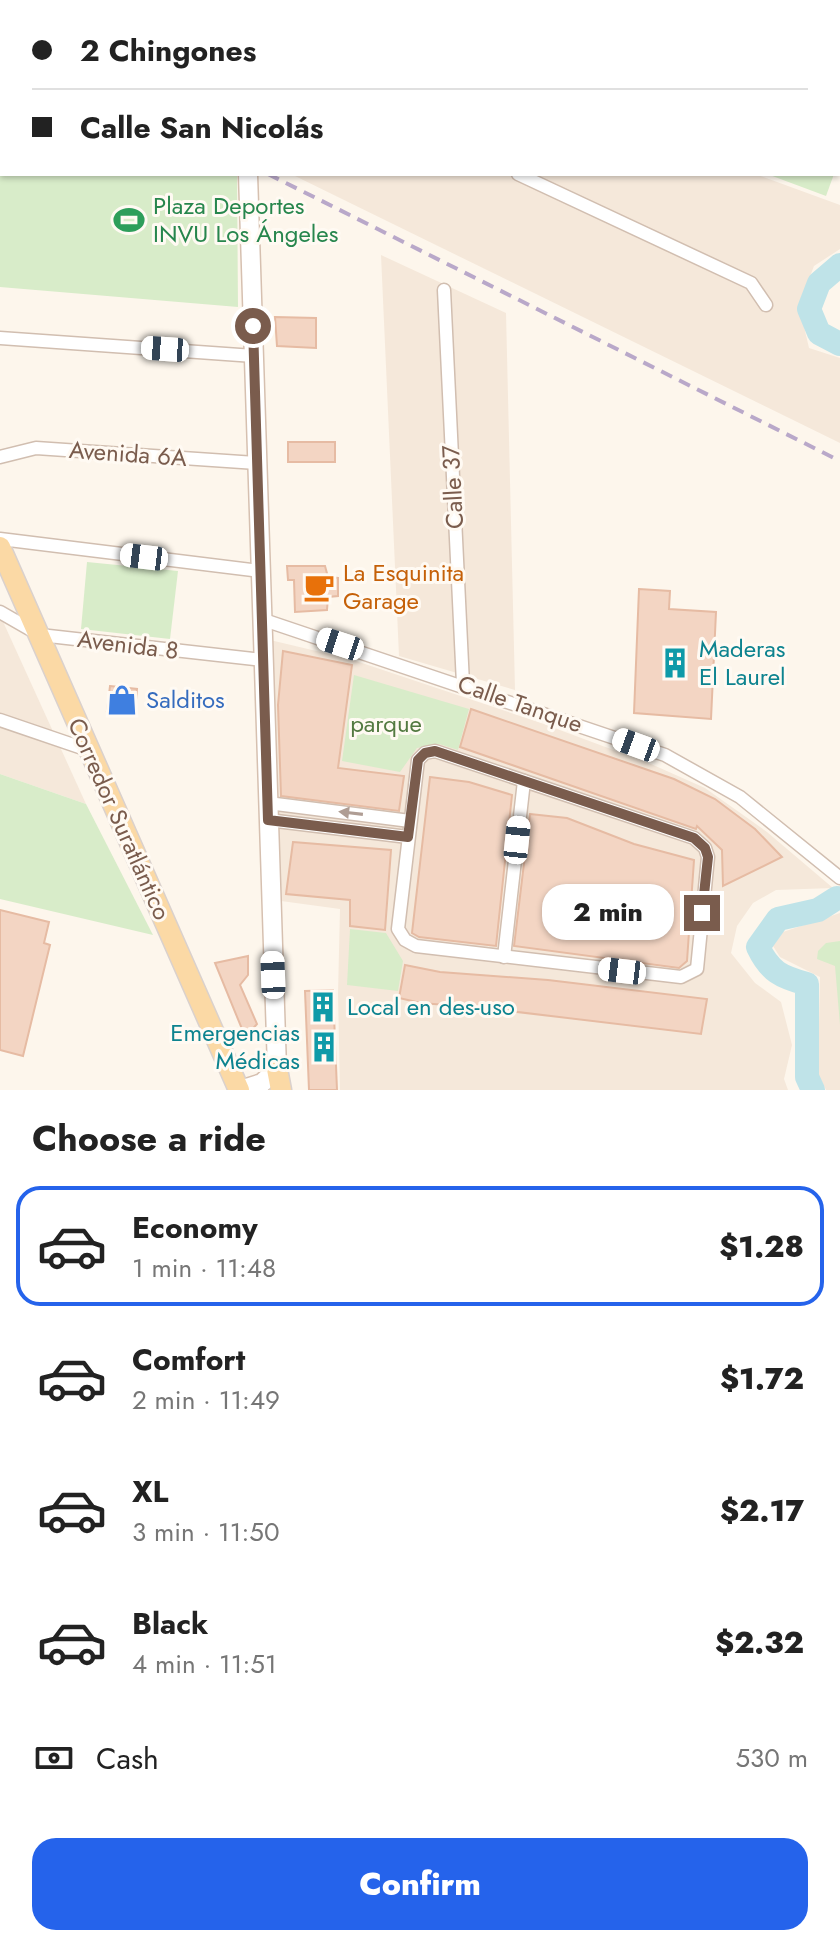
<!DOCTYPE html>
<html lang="en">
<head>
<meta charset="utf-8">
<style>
	:root { --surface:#fff; --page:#f6f6f6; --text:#222; --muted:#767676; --line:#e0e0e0; --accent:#2563eb }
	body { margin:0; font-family:Jost,sans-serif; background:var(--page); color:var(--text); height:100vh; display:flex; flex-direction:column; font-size:30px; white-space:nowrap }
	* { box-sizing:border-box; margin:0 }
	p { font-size:26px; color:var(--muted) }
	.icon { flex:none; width:44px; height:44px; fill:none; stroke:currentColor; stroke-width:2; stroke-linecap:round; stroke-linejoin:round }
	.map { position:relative; height:1090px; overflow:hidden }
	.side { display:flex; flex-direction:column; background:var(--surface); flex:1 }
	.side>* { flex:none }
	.hud { position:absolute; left:0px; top:0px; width:840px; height:176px; box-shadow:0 2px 6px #0004; display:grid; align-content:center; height:176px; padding:0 32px; background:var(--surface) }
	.end { position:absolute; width:36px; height:36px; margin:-18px; border:10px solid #7a5c4d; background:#fff; box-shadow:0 0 0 4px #fff }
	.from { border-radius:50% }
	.bubble { position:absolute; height:56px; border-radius:24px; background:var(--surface); box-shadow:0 2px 6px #0004; font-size:26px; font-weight:800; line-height:56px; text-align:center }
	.car { position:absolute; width:24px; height:48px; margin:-24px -12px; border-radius:10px; box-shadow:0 0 6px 2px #0007; background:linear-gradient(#fff 24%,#345 0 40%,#fff 0 76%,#345 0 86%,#fff 0) }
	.hud b { display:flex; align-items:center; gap:28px; height:76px; font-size:30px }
	.hud b+b { border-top:2px solid var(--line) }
	.hud i { width:20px; height:20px; background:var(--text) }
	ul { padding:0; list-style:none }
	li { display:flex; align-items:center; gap:24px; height:120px; margin:0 16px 12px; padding:0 16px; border:4px solid transparent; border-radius:24px }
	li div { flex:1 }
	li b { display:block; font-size:30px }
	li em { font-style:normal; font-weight:800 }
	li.active { border-color:var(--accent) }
	li>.icon { width:72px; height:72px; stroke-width:1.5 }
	h2 { padding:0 32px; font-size:36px; line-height:96px }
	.pay { display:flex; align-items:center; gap:20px; height:88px; padding:0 32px; font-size:30px }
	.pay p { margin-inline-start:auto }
	.primary-button { display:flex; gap:16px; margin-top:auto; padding:16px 32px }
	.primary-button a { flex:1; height:92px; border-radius:24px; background:var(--accent); color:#fff; font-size:32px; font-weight:800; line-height:92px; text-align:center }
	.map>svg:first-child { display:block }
	.residential { fill:#f5e8da }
	.green { fill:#d8ecc9 }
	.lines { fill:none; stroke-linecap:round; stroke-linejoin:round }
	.river { stroke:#bfe3e8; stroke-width:24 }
	.building { fill:#f3d5c3; stroke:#e6bba3; stroke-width:2 }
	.street-casing { stroke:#d1beb0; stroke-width:15 }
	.secondary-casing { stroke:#d6c0b0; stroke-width:21 }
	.primary-casing { stroke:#dad1cd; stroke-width:23 }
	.street { stroke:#fff; stroke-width:12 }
	.secondary { stroke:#fff; stroke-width:18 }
	.primary { stroke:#fbd9a5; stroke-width:20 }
	.rail { stroke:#b9a8c9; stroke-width:4; stroke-dasharray:12 8; stroke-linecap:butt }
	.oneway { fill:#af9d94 }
	.route { stroke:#7a5c4d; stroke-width:10 }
	.labels { text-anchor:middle; stroke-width:6; stroke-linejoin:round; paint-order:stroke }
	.leisure-label { font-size:24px; fill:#27864d; stroke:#fffaf3; text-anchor:start }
	.street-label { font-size:24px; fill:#7a5c4d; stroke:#fffaf3 }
	.food-label { font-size:24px; fill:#c56008; stroke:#fffaf3; text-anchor:start }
	.culture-label { font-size:24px; fill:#0d838f; stroke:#fffaf3; text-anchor:start }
	.shop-label { font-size:24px; fill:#366cbe; stroke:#fffaf3; text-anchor:start }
	.park-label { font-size:24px; fill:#537a41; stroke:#fffaf3 }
</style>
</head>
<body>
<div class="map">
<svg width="840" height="1090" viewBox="0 0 840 1090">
	<rect width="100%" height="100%" fill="#fdf6ec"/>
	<!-- residential -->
	<g class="residential">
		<polygon points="291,174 755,174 840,205 840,249 814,266 799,305 809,348 840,358 840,443"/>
		<polygon points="381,255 506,313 515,690 399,656"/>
		<polygon points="0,615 86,804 0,774"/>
		<polygon points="270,640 350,659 541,723 651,764 705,788 767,832 833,888 776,890 753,903 737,926 731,953 755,983 781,1002 792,1045 784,1079 788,1090 340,1090 338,994 340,909 281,901"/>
		<polygon points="840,913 840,1090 826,1090 818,1074 820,977 780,957 773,946 783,932"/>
	</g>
	<!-- green -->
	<g class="green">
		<polygon points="0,50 2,174 237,174 238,307 0,287"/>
		<polygon points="767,174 834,174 826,196"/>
		<polygon points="87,562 178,571 170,639 81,629"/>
		<polygon points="354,675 469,709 458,750 439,744 417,748 400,772 342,761"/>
		<polygon points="0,774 86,804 153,935 0,899"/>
		<polygon points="350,929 386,933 403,961 398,991 347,985"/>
		<polygon points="840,941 840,1025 835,966 817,959 818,951 826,943"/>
	</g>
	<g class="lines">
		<!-- river -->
		<g class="river">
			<polyline points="813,0 813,2"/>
			<polyline points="838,51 840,51"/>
			<polyline points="840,265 819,283 809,309 819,333 840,344"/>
			<path d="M813,1090L807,1077V984C781,977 770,972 758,947L778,919L818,910L837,898"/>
		</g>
	</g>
	<!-- building -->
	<g class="building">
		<polygon points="275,317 316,318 316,348 277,346"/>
		<rect x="288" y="442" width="47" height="20"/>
		<polygon points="287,566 325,566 328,577 338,578 338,596 328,597 327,610 295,612 294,580 288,580"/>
		<polygon points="639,589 670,591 669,609 716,612 711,719 634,713"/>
		<polygon points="283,651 352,665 338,768 404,776 399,811 281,796 278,705"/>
		<polygon points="110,686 137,689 135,711 107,711"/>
		<polygon points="471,709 674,779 715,799 755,829 782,857 723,886 722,850 697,826 696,829 460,747"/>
		<polygon points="430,777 469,782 512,795 496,946 419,937 412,933"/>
		<polygon points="530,814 567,818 634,844 694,860 687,961 679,968 514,946"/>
		<polygon points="293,842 391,850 385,930 350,926 350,900 286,894"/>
		<polygon points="0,910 49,922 44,943 50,945 23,1056 0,1050"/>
		<polygon points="248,956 248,975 240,985 257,1024 250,1032 242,1029 215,963"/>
		<polygon points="405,965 440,972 548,980 707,999 701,1034 484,1008 421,1003 399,998"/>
		<polygon points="333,990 337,1090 309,1090 305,991"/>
	</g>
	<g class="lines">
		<!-- street casing -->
		<g class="street-casing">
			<g id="street">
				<polyline points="413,0 418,2"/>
				<polyline points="735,0 741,2"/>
				<polyline points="490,2 491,0"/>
				<polyline points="595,2 596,0"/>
				<polyline points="704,2 704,0"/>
				<polyline points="518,174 751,283 766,305"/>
				<polyline points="444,290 463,684"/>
				<polyline points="0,338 254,356"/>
				<polyline points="0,457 36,448 257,463"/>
				<polyline points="0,539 260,571"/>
				<polyline points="0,612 40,635 262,660"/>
				<polyline points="261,619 665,755 740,797 840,878"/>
				<polyline points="0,720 88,750"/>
				<polygon points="435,751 694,838 705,848 708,857 697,969 681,977 416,946 405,940 398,929 418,760 425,753"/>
				<polyline points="268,803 410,821"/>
				<polyline points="268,820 408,837"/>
				<polyline points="504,957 524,781"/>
			</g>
		</g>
		<!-- secondary casing -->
		<g class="secondary-casing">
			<g id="secondary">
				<polyline points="242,0 242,2"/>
				<polyline points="240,1090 262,1083 277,1069 248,174"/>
			</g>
		</g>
		<!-- primary casing -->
		<g class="primary-casing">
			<g id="primary">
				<polyline points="0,547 239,1090"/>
				<polyline points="277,1069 281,1090"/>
			</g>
		</g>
		<!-- street -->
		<use href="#street" class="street"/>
		<!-- secondary -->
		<use href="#secondary" class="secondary"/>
		<!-- primary -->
		<use href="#primary" class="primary"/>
		<!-- rail -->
		<g class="rail">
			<polyline points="0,36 2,37"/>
			<polyline points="268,174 840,461"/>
		</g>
	</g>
	<!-- one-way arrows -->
	<defs><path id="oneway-solid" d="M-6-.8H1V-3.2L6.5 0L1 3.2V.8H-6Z" transform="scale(2)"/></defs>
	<use class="oneway" href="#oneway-solid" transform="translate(351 813) rotate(-173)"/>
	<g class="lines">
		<!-- route -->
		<polyline class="route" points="253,326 268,820 408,837 418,760 425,753 435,751 694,838 705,848 708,857 702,913"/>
	</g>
	<!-- icons -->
	<defs>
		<g id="stadium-bare" transform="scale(2.4)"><path d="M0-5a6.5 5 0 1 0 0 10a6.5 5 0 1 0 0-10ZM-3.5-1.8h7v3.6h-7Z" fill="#2e9e5b" stroke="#fffaf3" stroke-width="2.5" paint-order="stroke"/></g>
		<g id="cafe-bare" transform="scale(2.4)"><path d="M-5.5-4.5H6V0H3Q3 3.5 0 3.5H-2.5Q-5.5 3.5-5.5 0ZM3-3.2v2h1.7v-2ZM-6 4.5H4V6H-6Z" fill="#e8710a" stroke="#fffaf3" stroke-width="2.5" paint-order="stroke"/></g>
		<g id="building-bare" transform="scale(2.4)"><path d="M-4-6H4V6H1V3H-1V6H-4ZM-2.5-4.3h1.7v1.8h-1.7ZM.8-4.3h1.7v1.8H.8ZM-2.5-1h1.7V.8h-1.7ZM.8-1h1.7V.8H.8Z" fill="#0f9aa8" stroke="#fffaf3" stroke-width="2.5" paint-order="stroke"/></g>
		<g id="shop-bare" transform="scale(2.4)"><path d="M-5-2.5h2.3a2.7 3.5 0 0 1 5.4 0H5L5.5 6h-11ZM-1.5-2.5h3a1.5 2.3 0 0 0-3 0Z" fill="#3f7fe0" stroke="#fffaf3" stroke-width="2.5" paint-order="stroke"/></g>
	</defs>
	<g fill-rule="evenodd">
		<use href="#stadium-bare" x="129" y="220"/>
		<use href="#cafe-bare" x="319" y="587"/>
		<use href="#building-bare" x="675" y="663"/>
		<use href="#shop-bare" x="122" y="700"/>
		<use href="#building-bare" x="323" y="1007"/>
		<use href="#building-bare" x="324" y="1047"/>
	</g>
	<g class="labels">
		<!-- leisure labels -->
		<g class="leisure-label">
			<text x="153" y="214">Plaza Deportes<tspan x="153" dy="28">INVU Los Ángeles</tspan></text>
		</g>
		<!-- street labels -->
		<g class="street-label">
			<text transform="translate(128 454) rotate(4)" y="8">Avenida 6A</text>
			<text transform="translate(453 487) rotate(-93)" y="8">Calle 37</text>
			<text transform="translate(128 645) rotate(7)" y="8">Avenida 8</text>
			<text transform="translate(520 704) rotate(19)" y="8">Calle Tanque</text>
			<text transform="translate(119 819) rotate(66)" y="8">Corredor Suratlántico</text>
		</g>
		<!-- food labels -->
		<g class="food-label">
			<text x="343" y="581">La Esquinita<tspan x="343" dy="28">Garage</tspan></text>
		</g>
		<!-- culture labels -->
		<g class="culture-label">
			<text x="699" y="657">Maderas<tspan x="699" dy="28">El Laurel</tspan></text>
			<text x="347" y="1015">Local en des-uso</text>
			<text x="300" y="1041" text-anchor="end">Emergencias<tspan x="300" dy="28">Médicas</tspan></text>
		</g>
		<!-- shop labels -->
		<g class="shop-label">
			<text x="146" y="708">Salditos</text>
		</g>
		<!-- park labels -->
		<g class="park-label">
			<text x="386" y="732">parque</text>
		</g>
	</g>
</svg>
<i class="end from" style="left:253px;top:326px"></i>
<i class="end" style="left:702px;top:913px"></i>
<div class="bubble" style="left:542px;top:884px;width:132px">2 min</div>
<i class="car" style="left:165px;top:349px;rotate:274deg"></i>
<i class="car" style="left:144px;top:557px;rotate:277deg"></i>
<i class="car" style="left:340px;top:644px;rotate:288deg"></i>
<i class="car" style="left:636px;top:745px;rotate:290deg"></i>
<i class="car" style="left:517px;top:840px;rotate:6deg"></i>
<i class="car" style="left:622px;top:971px;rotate:277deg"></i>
<i class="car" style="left:273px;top:975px;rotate:358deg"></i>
<div class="hud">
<b><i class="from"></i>2 Chingones</b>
<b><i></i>Calle San Nicolás</b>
</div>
</div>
<section class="side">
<h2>Choose a ride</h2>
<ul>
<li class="active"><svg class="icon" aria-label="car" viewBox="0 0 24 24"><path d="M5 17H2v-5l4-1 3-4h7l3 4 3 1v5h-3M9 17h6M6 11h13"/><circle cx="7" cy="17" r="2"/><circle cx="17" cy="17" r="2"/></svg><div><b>Economy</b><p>1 min · 11:48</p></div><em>$1.28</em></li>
<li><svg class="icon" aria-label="car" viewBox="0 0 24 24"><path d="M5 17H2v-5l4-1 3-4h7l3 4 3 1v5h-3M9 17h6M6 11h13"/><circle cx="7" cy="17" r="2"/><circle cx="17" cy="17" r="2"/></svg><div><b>Comfort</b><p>2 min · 11:49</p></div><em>$1.72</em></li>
<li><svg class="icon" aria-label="car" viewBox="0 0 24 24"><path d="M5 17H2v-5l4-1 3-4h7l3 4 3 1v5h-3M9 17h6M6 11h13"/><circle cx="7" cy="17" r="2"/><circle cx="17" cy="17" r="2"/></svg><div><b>XL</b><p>3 min · 11:50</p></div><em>$2.17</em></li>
<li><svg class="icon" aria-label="car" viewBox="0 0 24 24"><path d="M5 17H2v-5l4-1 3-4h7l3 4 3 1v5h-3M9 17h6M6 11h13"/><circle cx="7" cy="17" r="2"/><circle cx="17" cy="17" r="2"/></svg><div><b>Black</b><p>4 min · 11:51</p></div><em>$2.32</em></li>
</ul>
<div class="pay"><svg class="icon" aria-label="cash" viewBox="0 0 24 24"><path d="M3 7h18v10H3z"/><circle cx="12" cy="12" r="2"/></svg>Cash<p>530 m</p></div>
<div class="primary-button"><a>Confirm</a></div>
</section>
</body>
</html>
